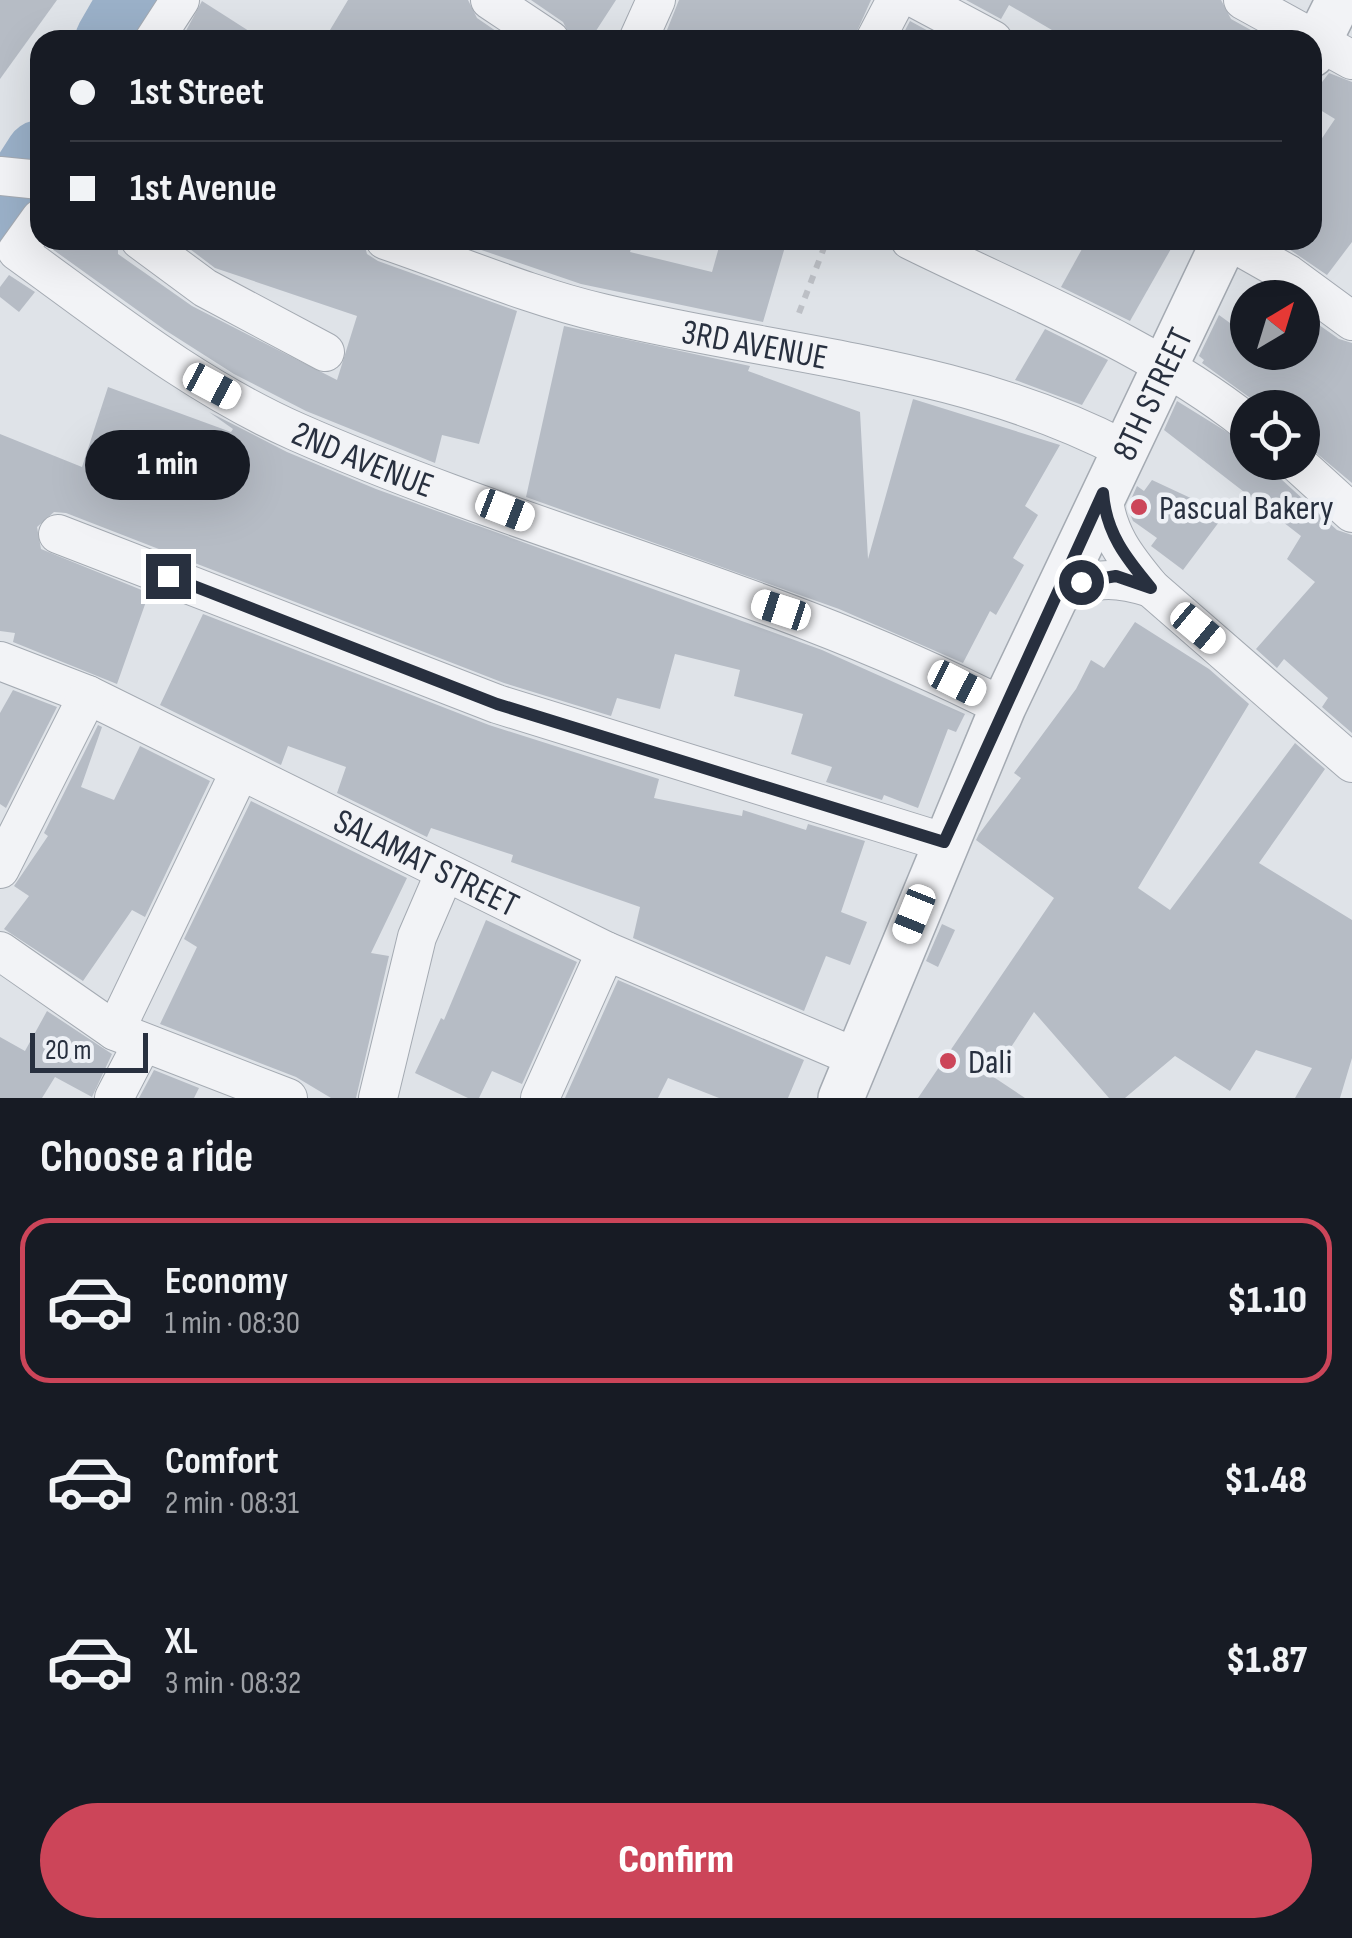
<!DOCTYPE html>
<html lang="en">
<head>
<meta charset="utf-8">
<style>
	:root { --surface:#171b24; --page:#242831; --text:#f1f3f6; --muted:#9ea1a6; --line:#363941; --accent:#cc4559 }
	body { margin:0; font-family:"Sofia Sans Condensed",sans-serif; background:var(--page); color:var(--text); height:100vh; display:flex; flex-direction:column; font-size:38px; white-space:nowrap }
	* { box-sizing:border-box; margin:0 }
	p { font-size:32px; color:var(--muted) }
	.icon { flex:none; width:55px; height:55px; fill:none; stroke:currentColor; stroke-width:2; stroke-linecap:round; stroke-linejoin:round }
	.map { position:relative; height:1098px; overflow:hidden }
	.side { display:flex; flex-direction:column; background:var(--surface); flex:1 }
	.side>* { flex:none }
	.guide { position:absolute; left:30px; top:30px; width:1292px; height:220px; border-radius:30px; box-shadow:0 10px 40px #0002; display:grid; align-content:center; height:220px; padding:0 40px; background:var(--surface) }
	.needle { width:65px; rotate:38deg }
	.controls { position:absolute; left:1230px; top:280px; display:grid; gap:20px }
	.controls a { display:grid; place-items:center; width:90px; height:90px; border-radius:50%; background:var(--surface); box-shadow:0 10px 40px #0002; font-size:50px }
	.scale { position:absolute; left:30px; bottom:25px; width:118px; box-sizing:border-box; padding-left:10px; border:5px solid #28303f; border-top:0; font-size:28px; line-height:35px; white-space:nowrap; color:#28303f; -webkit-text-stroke:8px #eef1f6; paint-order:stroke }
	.end { position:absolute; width:45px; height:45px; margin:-22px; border:12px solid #28303f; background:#fff; box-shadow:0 0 0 5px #fff }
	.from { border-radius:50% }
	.bubble { position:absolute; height:70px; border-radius:35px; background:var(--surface); box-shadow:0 10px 40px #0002; font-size:32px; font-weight:800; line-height:70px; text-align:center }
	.car { position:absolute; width:30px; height:60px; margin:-30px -15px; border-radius:12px; box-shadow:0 0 8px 2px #0007; background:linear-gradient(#fff 24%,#345 0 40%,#fff 0 76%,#345 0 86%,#fff 0) }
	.guide b { display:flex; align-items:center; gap:35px; height:95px; font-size:38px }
	.guide b+b { border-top:2px solid var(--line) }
	.guide i { width:25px; height:25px; background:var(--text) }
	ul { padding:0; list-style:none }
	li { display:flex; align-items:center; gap:30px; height:165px; margin:0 20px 15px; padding:0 20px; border:5px solid transparent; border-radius:30px }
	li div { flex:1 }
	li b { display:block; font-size:38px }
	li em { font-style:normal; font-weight:800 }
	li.selected { border-color:var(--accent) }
	li>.icon { width:90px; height:90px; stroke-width:1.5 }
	h2 { padding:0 40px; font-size:45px; line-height:120px }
	.action { display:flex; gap:20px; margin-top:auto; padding:20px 40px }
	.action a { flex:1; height:115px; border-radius:60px; background:var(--accent); color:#fff; font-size:40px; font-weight:800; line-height:115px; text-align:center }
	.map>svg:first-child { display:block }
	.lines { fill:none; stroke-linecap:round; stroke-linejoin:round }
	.river { stroke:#9ab0c8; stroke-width:70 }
	.building { fill:#b6bcc5 }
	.minor-casing { stroke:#a4aab2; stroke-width:40 }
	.tertiary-casing { stroke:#a4aab2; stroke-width:48 }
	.path { stroke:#bdc0c6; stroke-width:6; stroke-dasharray:8 8; stroke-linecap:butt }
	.minor { stroke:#f2f3f6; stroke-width:38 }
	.tertiary { stroke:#f2f3f6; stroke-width:45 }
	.route { stroke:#28303f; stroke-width:12 }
	.poi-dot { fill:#cc4559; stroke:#eef1f6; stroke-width:4 }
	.labels { text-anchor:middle; stroke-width:9; stroke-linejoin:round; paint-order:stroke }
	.street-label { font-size:35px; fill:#28303f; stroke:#eef1f6 }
	.poi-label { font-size:35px; fill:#28303f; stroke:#eef1f6; text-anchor:start }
</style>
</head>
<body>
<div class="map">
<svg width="1352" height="1098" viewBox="0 0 1352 1098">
	<rect width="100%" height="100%" fill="#dfe3e8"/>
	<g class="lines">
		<!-- river -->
		<g class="river">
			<polyline points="110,40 133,0"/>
			<polyline points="0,217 40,155"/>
		</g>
	</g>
	<!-- building -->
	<g class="building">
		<polygon points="0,0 57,0 0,79"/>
		<polygon points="348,0 468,0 477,18 509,40 324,40"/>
		<polygon points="531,0 616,0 590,40 572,40 563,22"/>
		<polygon points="679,0 871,0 853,40 663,40"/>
		<polygon points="966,0 1221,0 1231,19 1269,40 1069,40 1009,5 1001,19"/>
		<polygon points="202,1 263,40 181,40"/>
		<polygon points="910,21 945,40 900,40"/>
		<polygon points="1329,73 1352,82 1352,242 1327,275 1286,247 1291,240 1312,240 1312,153 1335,119 1312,105 1312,95"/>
		<polygon points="53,240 118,240 118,254 192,306 337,380 357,316 215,268 178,240 363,240 367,254 378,261 517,311 479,444 442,435 435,463 306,411 234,374 165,330 48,246"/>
		<polygon points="452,240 634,240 630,252 712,272 721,240 787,240 763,322 581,284"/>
		<polygon points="1087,240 1176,240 1130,321 1061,287"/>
		<polygon points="9,275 35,292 19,312 0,297 0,287"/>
		<polygon points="1248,300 1248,352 1302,352 1302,313 1339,339 1352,343 1352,483 1302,441 1302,408 1264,408 1202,363 1204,360 1199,356 1219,315 1230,323"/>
		<polygon points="564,326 750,366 748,371 860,412 868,559 913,399 1060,445 1025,506 1038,515 1013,558 1024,565 996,615 990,611 963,663 839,609 526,497"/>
		<polygon points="1045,329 1108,360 1082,405 1015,380"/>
		<polygon points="108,387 231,432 233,429 209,412 287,452 376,489 822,650 965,714 956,732 948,729 918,808 884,795 882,800 826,782 832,767 791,754 803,714 734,696 740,670 675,654 660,709 617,698 611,716 504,683 66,513 54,512 37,527 41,549 149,593 117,684 13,642 15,633 0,631 0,434 82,467"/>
		<polygon points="1177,401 1248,445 1248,462 1274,462 1281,479 1337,530 1352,535 1352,733 1322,707 1328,698 1284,659 1277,668 1256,649 1315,582 1287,559 1301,536 1164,430"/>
		<polygon points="1152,480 1225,514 1183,570 1151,546 1157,538 1133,521 1130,514 1128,506 1137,486 1144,491"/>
		<polygon points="203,614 489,725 659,779 654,798 742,816 743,810 806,830 808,824 865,841 841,912 867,922 850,965 826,956 804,1011 633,938 640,907 511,862 513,855 431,828 427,837 337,793 346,767 288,746 281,765 160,705"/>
		<polygon points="1135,622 1209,669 1249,704 1138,888 1170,910 1295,743 1325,769 1259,863 1352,920 1352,1058 1340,1098 1295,1098 1312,1068 1256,1050 1230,1091 1175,1056 1125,1098 1109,1098 1034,1012 992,1076 1025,1098 918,1098 1054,898 976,840 979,834 1021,778 1014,773 1076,689 1091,660 1104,668"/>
		<polygon points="13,690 57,707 6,808 0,804 0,713"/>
		<polygon points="98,725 102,727 81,787 114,800 140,746 210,781 145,917 132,910 83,981 4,929 29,896 14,886 48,836 44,833"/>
		<polygon points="251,801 407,878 371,953 389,956 356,1098 331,1098 296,1077 160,1024 197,947 184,939"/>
		<polygon points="486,920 577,962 522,1084 492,1071 479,1098 468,1098 415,1073 441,1018 444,1020"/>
		<polygon points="942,924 955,930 938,967 926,961"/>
		<polygon points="618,980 804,1060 788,1098 719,1098 668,1078 658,1098 565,1098"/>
		<polygon points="47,1011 112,1054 92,1097 55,1077 42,1098 0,1098 0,1037 25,1051"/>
		<polygon points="154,1070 199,1088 194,1098 139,1098"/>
	</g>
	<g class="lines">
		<!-- minor casing -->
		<g class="minor-casing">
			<g id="minor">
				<polyline points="490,0 550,40"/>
				<polyline points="918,0 993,40"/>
				<polyline points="1243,0 1352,60"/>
				<polyline points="154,40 180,0"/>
				<polyline points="638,40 656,0"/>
				<polyline points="875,40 896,0"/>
				<polyline points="0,176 40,180"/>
				<path id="s1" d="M40,219L17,251C107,316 195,387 297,432C528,534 777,591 1003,707"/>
				<polyline points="140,240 205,288 325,352"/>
				<path id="s2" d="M385,240C456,264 529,296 602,313C776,355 962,365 1123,449"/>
				<path d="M910,240C1023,296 1148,344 1248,423"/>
				<polyline points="1228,240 1288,274 1352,321"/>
				<polyline points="1296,462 1352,513"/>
				<path d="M1103,493C1106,533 1126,558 1151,588L1352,763"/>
				<polyline points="58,534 497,704 943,842"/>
				<path d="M1055,599C1090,576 1113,576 1151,588"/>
				<path id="s3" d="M0,661L88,695L606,951L855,1057"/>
				<polyline points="0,869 88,695"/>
				<polyline points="0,951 115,1031 288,1098"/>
				<polyline points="115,1031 240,771"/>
				<polyline points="114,1098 142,1044"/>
				<polyline points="378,1098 417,937 445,872"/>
				<polyline points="540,1098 606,951"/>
			</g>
		</g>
		<!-- tertiary casing -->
		<g class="tertiary-casing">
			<g id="tertiary">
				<polyline points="1312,54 1339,0"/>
				<path id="s4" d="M841,1098L1003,707L1225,240"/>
			</g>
		</g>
		<!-- path -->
		<polyline class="path" points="799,313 827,240"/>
		<!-- minor -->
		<use href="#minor" class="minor"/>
		<!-- tertiary -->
		<use href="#tertiary" class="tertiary"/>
	</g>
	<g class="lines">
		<!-- route -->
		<path class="route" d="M168,576L497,704L944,842L1103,493C1106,533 1126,558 1151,588L1116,576L1081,582"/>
	</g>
	<!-- markers -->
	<g class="poi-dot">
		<circle cx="1139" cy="507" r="10"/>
		<circle cx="948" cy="1061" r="10"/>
	</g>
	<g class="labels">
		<!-- street labels -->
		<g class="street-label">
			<text dy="12" stroke="none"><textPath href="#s2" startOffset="385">3RD AVENUE</textPath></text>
			<text dy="12" stroke="none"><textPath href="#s4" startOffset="770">8TH STREET</textPath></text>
			<text dy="12" stroke="none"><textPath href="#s1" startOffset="445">2ND AVENUE</textPath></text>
			<text dy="12" stroke="none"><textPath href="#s3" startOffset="472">SALAMAT STREET</textPath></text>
		</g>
		<!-- poi labels -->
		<g class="poi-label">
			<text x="1159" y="519">Pascual Bakery</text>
			<text x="968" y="1073">Dali</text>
		</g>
	</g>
</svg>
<div class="controls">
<a><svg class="needle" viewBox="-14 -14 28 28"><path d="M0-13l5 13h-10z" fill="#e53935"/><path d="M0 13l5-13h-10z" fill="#9ea1a6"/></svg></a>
<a><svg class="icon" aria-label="locate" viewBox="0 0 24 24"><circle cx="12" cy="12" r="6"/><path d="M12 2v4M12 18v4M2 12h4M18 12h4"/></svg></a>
</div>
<div class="scale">20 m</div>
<i class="end from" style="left:1081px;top:582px"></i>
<i class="end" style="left:168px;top:576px"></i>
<div class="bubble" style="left:85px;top:430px;width:165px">1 min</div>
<i class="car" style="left:212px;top:386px;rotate:118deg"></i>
<i class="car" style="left:505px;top:510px;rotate:111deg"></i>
<i class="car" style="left:781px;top:610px;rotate:288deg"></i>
<i class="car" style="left:1198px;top:628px;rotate:130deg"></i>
<i class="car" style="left:957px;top:683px;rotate:117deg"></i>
<i class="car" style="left:914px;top:914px;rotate:202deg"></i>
<div class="guide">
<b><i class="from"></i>1st Street</b>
<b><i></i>1st Avenue</b>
</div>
</div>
<section class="side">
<h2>Choose a ride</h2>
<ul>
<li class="selected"><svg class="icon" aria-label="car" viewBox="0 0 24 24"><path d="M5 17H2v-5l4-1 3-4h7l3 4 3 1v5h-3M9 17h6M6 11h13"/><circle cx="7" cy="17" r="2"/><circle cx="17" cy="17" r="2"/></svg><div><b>Economy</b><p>1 min · 08:30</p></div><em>$1.10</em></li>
<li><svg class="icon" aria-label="car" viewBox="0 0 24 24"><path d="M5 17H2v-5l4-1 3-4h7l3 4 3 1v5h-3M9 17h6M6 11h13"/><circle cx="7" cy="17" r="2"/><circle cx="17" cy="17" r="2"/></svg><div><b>Comfort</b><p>2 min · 08:31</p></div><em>$1.48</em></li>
<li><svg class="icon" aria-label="car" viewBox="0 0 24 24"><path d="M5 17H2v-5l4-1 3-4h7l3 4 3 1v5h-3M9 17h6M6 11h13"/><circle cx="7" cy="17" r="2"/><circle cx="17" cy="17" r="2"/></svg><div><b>XL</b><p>3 min · 08:32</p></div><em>$1.87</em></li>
</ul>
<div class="action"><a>Confirm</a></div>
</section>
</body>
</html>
